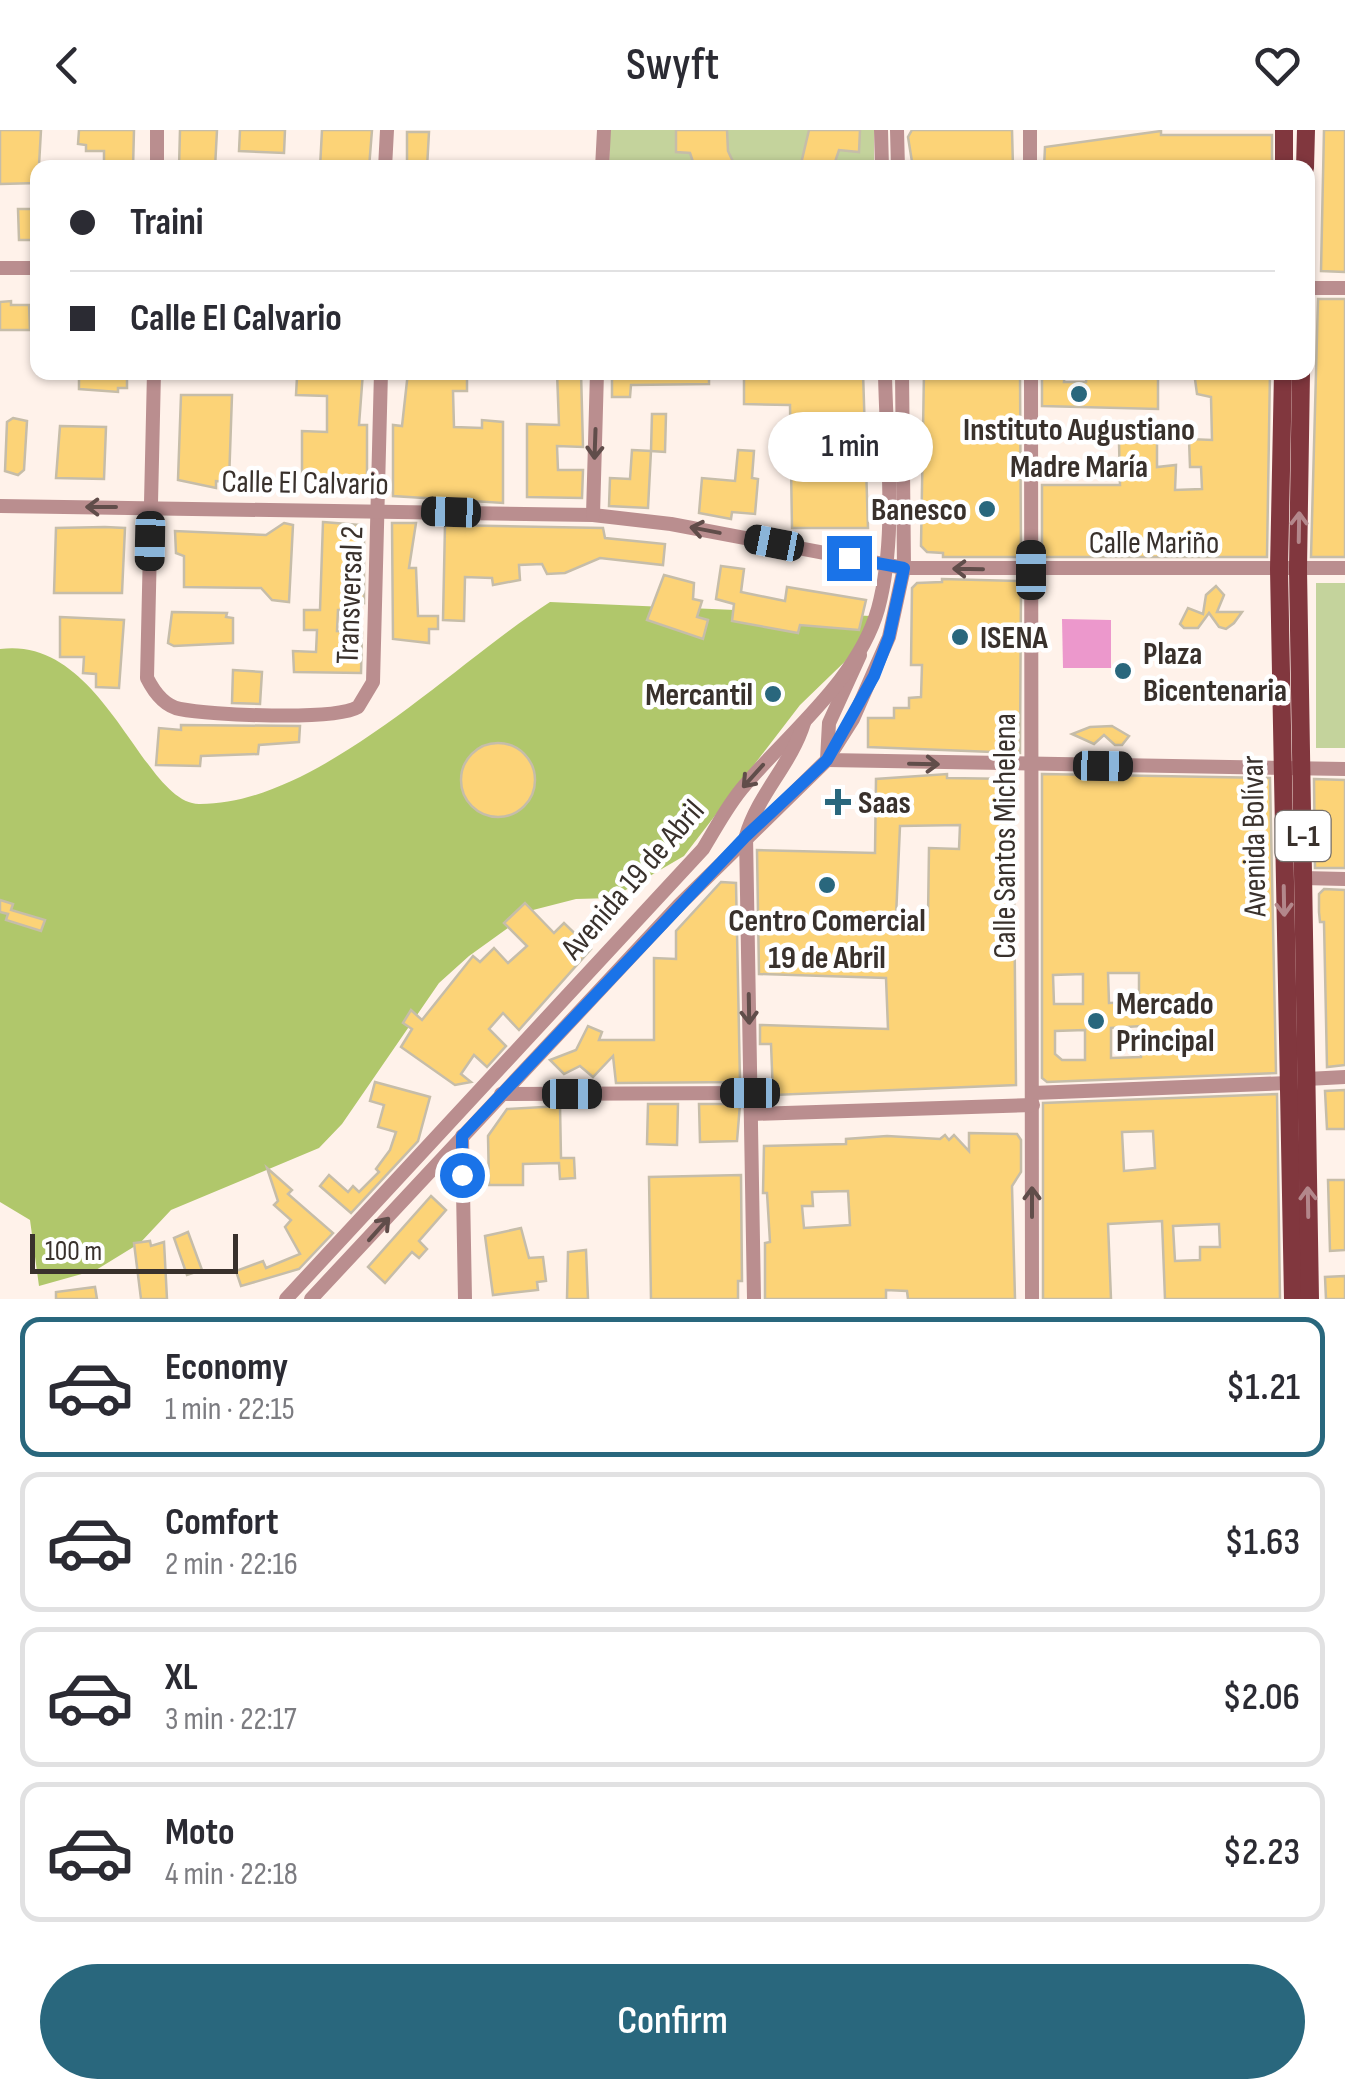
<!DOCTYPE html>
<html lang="en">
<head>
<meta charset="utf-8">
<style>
	:root { --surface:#fff; --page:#f2f2f3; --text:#2b2b33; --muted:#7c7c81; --line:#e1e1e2; --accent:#29677d }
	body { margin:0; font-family:"Sofia Sans Condensed",sans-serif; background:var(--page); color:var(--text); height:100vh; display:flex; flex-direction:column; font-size:38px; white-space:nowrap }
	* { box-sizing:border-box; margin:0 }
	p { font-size:32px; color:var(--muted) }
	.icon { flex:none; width:55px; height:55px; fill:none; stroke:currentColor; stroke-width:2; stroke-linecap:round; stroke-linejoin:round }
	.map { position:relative; height:1169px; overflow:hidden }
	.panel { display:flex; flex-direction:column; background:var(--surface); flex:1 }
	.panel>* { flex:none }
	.guide { position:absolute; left:30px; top:30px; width:1285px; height:220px; border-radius:20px; box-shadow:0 2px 8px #0004; display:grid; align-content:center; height:220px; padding:0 40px; background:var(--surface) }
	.scale { position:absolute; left:30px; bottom:25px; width:208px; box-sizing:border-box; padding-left:10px; border:5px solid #39312c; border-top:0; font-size:28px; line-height:35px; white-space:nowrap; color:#39312c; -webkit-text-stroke:8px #fff; paint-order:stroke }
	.end { position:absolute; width:45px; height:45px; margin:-22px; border:12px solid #1a73e8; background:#fff; box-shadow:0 0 0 5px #fff }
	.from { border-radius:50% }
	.bubble { position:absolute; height:70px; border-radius:35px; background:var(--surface); box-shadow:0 2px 8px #0004; font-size:32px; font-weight:600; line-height:70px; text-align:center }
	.car { position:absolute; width:30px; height:60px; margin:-30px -15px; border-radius:12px; box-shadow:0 0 8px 2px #0007; background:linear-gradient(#222 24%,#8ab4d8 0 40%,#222 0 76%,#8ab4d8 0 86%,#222 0) }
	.guide b { display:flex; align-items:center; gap:35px; height:95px; font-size:38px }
	.guide b+b { border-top:2px solid var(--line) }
	.guide i { width:25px; height:25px; background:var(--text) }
	ul { padding:18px 0 0; list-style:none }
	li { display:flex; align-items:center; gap:30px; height:140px; margin:0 20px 15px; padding:0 20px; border:5px solid var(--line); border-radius:20px }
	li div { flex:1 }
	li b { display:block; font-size:38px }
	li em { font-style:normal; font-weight:600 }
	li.active { border-color:var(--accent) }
	li>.icon { width:90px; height:90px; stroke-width:1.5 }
	.button { display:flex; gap:20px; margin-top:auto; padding:20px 40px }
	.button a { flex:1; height:115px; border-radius:60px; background:var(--accent); color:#fff; font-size:40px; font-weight:600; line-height:115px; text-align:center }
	header { display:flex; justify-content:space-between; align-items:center; height:130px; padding:0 40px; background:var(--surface); font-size:45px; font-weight:600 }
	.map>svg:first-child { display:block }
	.green { fill:#c4d39c }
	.forest { fill:#b0c76b }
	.water { fill:#ec98cc }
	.building { fill:#fcd377; stroke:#c6bda9; stroke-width:2.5; fill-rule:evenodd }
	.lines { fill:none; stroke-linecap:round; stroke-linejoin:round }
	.minor { stroke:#ba8e8f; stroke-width:14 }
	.major { stroke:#81373e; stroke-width:18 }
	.oneway { stroke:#604d4a }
	.oneway2 { stroke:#b3878b }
	.route { stroke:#1a73e8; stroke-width:12 }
	.poi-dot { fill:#29677d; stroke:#fff; stroke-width:4 }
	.labels { text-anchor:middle; stroke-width:9; stroke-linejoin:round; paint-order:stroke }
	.shield { fill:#fff; stroke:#746f6b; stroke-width:2.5 }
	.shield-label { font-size:30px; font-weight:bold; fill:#39312c }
	.poi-label { font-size:32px; font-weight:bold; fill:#39312c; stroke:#fff; text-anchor:start }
	.street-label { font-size:32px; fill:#39312c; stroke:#fff }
</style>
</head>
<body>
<header><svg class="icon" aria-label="back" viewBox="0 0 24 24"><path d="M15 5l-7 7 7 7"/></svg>Swyft<svg class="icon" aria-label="heart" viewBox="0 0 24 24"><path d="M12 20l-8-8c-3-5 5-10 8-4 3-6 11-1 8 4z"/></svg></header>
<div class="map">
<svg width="1345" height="1169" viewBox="0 0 1345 1169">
	<rect width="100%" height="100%" fill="#fff2ea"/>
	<!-- green -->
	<g class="green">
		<polygon points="610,0 874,0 874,37 609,38"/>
		<rect x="1316" y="453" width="29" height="165"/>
	</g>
	<!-- forest -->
	<path class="forest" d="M550,472L871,486L861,516L800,575L684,726L612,768L576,769L533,780L469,826L439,853L342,994L319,1018L171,1080L140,1113L96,1140L39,1156L30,1090L0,1072V519C104,505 142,673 199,674C317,675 452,535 550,472Z"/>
	<!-- water -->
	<polygon class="water" points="1062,489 1111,490 1111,538 1063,538"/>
	<!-- building -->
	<g class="building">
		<polygon points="0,0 41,0 38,53 0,54"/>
		<polygon points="79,0 134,0 133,38 104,38 104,21 86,21 86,15 78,14"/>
		<polygon points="180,0 217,0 215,38 179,38"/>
		<polygon points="240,0 285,0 284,23 239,21"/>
		<polygon points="322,0 372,0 369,38 320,38"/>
		<polygon points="676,0 727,0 728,21 736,38 695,38 690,23 676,22"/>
		<polygon points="809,0 860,0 859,22 839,20 833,38 800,38"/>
		<polygon points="912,0 1012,0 1013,38 913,38 908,7"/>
		<polygon points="1324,0 1345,0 1345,142 1321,141"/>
		<polygon points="1161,1 1161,5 1272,5 1272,38 1044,38 1045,17"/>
		<polygon points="407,2 429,2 427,38 407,38"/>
		<polygon points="18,79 38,79 38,110 19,110"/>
		<polygon points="1318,169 1345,169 1345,427 1311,427"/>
		<polygon points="11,171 11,175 29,175 30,200 0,200 0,172"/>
		<polygon points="79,242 127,242 127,258 118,258 118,262 79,259"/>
		<polygon points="335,242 363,242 359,295 367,295 367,363 342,363 342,353 302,353 302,301 327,302 327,266 296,265 297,247 335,248"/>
		<polygon points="408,242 467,242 467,261 453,261 454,297 482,298 482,290 503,292 503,373 393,366 393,295 402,296"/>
		<polygon points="557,242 581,242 583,317 557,316 558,340 583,340 582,368 527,367 527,294 559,295"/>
		<polygon points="612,242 709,242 709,254 631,255 630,267 612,267"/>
		<polygon points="744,242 863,242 868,398 792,398 790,275 744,274"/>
		<polygon points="924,242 1020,242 1021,427 943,427 943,423 927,422 921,416"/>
		<polygon points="1042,242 1065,242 1064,252 1086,252 1087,242 1158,242 1158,279 1042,276"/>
		<polygon points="1194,242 1270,242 1267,427 1042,427 1042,355 1120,355 1119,312 1157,312 1157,337 1176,335 1175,360 1202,359 1201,337 1190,337 1189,309 1212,310 1211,267 1197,264"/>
		<polygon points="181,265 232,265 229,352 216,351 216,358 178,350"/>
		<polygon points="652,284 666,284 665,322 651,321"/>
		<polygon points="13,288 27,291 24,340 18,345 5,341 7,292"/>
		<polygon points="60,296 106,297 104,349 56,348"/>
		<polygon points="632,320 651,321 648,378 609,376 610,348 630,349"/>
		<polygon points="738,320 754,321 752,348 758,349 755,384 732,382 731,389 699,383 702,348 735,351"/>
		<polygon points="323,392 359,395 358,410 364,410 364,473 359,472 359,480 338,480 337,501 362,502 361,543 294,542 293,521 316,522 317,500 304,500 304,480 320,480"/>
		<polygon points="284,393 293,395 289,472 272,470 261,458 184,457 184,426 176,423 175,401 266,405"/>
		<polygon points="392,393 416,393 409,438 416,438 418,486 438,486 438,499 429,499 429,513 393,509"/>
		<polygon points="445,395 603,398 605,408 665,414 663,435 600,428 565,443 547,444 542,434 519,435 520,450 493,455 492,448 465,447 464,491 443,490"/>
		<polygon points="105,397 125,398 122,463 54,463 56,398"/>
		<polygon points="721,436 744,439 741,462 785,471 787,457 866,470 859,500 800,495 798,503 732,491 734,474 716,469"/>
		<polygon points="664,445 694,453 693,469 702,471 697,487 708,490 703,509 647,490"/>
		<polygon points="942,449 1021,451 1020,623 868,617 868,588 894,588 894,578 909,578 909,568 921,567 922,535 911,535 912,458 917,453 942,452"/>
		<polygon points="1216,456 1224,465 1217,482 1242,482 1234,493 1226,499 1219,497 1209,483 1198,498 1184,498 1180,494 1188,478 1203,484 1206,465"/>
		<polygon points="172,482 227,483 226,487 233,488 233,513 174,516 168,513"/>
		<polygon points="60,487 124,490 119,558 96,557 96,544 83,543 84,527 60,527"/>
		<polygon points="233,540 262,542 260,574 232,573"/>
		<polygon points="181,595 300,596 299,612 259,615 258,624 201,626 200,636 156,635 159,598 181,600"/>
		<polygon points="1112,596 1129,606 1122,615 1115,615 1104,605 1094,614 1072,604 1090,597"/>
		<circle cx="498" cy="650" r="37"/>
		<path d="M947,644V648L1013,649L1016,955L773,965L771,914H760V895L888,899L886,848L759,844L757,720L875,723L876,649ZM960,695L959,719L929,718L928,787H896L900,696Z"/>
		<path d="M1042,644L1270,648L1276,943L1047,952L1042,948ZM1108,843H1139V872L1109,873ZM1083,844V874H1054L1053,845ZM1141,896V927L1111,928V898ZM1085,900V930H1062L1055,924V901Z"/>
		<polygon points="1314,649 1345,650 1345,738 1315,738"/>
		<polygon points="721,752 736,753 740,952 616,953 613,926 593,947 580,936 564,944 550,930 576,920 588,896 602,902 599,910 654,910 654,828 676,829 676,801"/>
		<polygon points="1324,759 1345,760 1345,935 1327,937 1324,792 1320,792 1319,782 1319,764"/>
		<polygon points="0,770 13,774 11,780 45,790 41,801 6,790 8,784 0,782"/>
		<polygon points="525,773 554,803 564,793 591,819 519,900 503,883 489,899 506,916 487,937 474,925 461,944 471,952 455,955 401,917 412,899 403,893 411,880 422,890 473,826 480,832 494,818 508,833 527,816 504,793"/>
		<polygon points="375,952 430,967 418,1011 351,1083 320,1056 329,1045 348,1062 353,1056 359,1062 379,1042 376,1039 390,1020 396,1002 378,997 384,975 370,971"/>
		<polygon points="1345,960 1345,999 1327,999 1325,961"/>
		<path d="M1277,964L1280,1169H1165L1162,1091L1108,1094L1111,1169H1043V973ZM1153,1001L1155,1038L1124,1041L1122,1002ZM1219,1094L1220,1117H1200V1130L1175,1131L1173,1096Z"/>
		<polygon points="648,974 678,974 677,1015 647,1014"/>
		<polygon points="699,974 740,974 737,1011 700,1012"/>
		<polygon points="560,976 561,1028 574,1028 575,1048 560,1049 559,1033 523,1034 523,1055 489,1055 488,1006 507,979"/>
		<path d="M969,1003L1017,1004L1021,1010V1042L1012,1056L1015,1169H908L907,1161L886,1160V1169H765V1113L770,1112L767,1063H763L764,1016L846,1014V1009L887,1006L940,1009L945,1005L949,1010L954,1005L969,1021ZM848,1061L850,1095L804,1098L802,1076H813L812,1062Z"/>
		<polygon points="267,1038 292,1060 288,1064 333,1103 299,1139 241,1156 236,1141 263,1131 266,1138 300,1124 285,1097 291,1090 274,1075 278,1071"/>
		<polygon points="741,1045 742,1151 738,1151 738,1169 651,1169 649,1047"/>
		<polygon points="1328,1050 1345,1050 1345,1120 1330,1121"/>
		<polygon points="431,1066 446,1080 419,1111 427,1119 419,1128 412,1122 385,1153 368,1137"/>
		<polygon points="521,1098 529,1128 543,1127 546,1151 537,1152 538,1160 493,1165 485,1106"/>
		<polygon points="188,1102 202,1140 187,1145 174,1108"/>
		<polygon points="150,1111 151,1116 164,1112 167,1169 141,1169 134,1113"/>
		<polygon points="586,1120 588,1169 567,1169 568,1122"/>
		<polygon points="1345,1146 1345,1169 1326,1169 1325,1147"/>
		<polygon points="95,1157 97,1169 56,1169 56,1162"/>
	</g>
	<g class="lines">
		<!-- minor -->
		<g class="minor">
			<polyline points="881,0 882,38"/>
			<polyline points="897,0 898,38"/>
			<polyline points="1030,0 1030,38"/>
			<polyline points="157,38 157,0"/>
			<polyline points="385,38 387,0"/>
			<polyline points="602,38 604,0"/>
			<polyline points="0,138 38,138"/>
			<polyline points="1308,158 1345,158"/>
			<path d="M154,242L147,548C154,562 164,576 180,579C210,585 335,591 358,577L373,552L381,242"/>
			<polyline points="1031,242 1032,1169"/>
			<polyline points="0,376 593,385 671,394 904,438 1345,438"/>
			<polyline points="593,385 597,242"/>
			<polyline points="860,525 829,593 827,630 1345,639"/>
			<polyline points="1303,748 1345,749"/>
			<polyline points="1307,949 1345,947"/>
			<polyline points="1033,963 1288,953"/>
			<polyline points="501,964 750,963"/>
			<polyline points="751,984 1033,975"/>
			<polyline points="462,1006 465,1169"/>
			<path d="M286,1169L703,719C716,698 728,674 745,655C790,602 858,549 878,479C898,405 886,319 885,242"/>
			<polyline points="311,1169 679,775 827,630 853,589 889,507 904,438 902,242"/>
			<path d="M754,1169L746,706C758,664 791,635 804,593"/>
		</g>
		<!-- major -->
		<g class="major">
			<polyline points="1284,0 1284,38"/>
			<polyline points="1305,38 1306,0"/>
			<polyline points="1283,242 1279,439 1293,1169"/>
			<polyline points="1301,242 1298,439 1310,1169"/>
		</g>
	</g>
	<!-- one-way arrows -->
	<defs><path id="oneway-shaft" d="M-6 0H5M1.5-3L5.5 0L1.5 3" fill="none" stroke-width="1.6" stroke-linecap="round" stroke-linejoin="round" transform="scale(2.5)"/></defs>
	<g class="oneway">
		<use href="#oneway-shaft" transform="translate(595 314) rotate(92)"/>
		<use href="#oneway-shaft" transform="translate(101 377) rotate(-180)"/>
		<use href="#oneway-shaft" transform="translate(705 400) rotate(-169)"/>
		<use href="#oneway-shaft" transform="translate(968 439) rotate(-179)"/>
		<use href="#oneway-shaft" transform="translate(924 634) rotate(1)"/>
		<use href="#oneway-shaft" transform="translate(753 646) rotate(132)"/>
		<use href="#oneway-shaft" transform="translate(749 879) rotate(89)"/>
		<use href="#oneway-shaft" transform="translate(1032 1072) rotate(-90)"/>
		<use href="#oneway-shaft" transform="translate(379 1099) rotate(-48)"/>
	</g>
	<g class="oneway2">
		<use href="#oneway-shaft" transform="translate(1299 397) rotate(-89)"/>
		<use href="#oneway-shaft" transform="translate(1284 771) rotate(89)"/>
		<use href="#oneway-shaft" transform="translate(1308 1072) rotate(-91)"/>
	</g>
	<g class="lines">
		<!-- route -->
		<polyline class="route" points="462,1045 462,1006 746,706 827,630 874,546 889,507 904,438 849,428"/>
	</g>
	<!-- markers -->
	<g class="poi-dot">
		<circle cx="1079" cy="264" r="10"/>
		<circle cx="987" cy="379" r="10"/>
		<circle cx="960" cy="507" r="10"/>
		<circle cx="1123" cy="541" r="10"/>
		<circle cx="773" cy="564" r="10"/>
		<path d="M833 657h10v10h10v10h-10v10h-10v-10h-10v-10h10z"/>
		<circle cx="827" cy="755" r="10"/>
		<circle cx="1096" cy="891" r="10"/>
	</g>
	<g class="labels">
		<!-- shield labels -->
		<rect class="shield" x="1275.5" y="681" width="55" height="50" rx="8"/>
		<g class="shield-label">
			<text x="1303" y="716">L-1</text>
		</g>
		<!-- poi labels -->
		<g class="poi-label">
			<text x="1079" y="310" text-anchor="middle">Instituto Augustiano<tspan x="1079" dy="37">Madre María</tspan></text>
			<text x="967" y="390" text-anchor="end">Banesco</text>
			<text x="980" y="518">ISENA</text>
			<text x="1143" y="534">Plaza<tspan x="1143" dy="37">Bicentenaria</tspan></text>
			<text x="753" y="575" text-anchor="end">Mercantil</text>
			<text x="858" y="683">Saas</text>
			<text x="827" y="801" text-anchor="middle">Centro Comercial<tspan x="827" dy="37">19 de Abril</tspan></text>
			<text x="1116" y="884">Mercado<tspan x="1116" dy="37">Principal</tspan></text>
		</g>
		<!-- street labels -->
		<g class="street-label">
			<text transform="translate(305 352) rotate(1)" y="11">Calle El Calvario</text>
			<text x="1154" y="423">Calle Mariño</text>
			<text transform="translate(349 465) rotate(-88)" y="11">Transversal 2</text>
			<text transform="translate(1004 706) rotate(-90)" y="11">Calle Santos Michelena</text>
			<text transform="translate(1253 706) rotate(-91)" y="11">Avenida Bolívar</text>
			<text transform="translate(632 749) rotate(-49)" y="11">Avenida 19 de Abril</text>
		</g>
	</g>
</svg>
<div class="scale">100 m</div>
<i class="end from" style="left:462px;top:1045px"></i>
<i class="end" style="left:849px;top:428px"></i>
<div class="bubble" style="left:768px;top:282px;width:165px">1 min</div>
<i class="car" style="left:451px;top:382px;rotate:272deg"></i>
<i class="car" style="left:150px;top:411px;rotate:181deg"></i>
<i class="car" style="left:774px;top:413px;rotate:281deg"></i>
<i class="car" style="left:1031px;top:440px;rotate:0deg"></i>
<i class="car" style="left:1103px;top:636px;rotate:91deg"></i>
<i class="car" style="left:750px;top:963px;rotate:270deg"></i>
<i class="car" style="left:572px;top:964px;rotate:90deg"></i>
<div class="guide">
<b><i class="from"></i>Traini</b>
<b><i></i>Calle El Calvario</b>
</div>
</div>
<section class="panel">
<ul>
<li class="active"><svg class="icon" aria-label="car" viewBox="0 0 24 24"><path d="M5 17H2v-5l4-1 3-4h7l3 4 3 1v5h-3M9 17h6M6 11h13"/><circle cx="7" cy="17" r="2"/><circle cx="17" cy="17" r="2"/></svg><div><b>Economy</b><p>1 min · 22:15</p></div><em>$1.21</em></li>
<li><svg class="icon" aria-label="car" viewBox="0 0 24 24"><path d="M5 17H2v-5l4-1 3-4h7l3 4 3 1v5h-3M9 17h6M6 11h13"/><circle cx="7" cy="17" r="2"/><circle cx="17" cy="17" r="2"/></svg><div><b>Comfort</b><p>2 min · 22:16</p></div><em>$1.63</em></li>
<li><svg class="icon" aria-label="car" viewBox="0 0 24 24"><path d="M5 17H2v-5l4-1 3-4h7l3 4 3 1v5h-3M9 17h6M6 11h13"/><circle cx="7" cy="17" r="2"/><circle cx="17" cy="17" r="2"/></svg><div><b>XL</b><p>3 min · 22:17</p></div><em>$2.06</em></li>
<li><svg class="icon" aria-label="car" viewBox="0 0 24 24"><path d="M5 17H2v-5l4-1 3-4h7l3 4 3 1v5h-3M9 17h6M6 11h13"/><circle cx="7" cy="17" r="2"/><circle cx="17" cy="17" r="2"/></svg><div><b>Moto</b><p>4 min · 22:18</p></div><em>$2.23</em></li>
</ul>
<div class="button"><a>Confirm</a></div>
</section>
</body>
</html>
